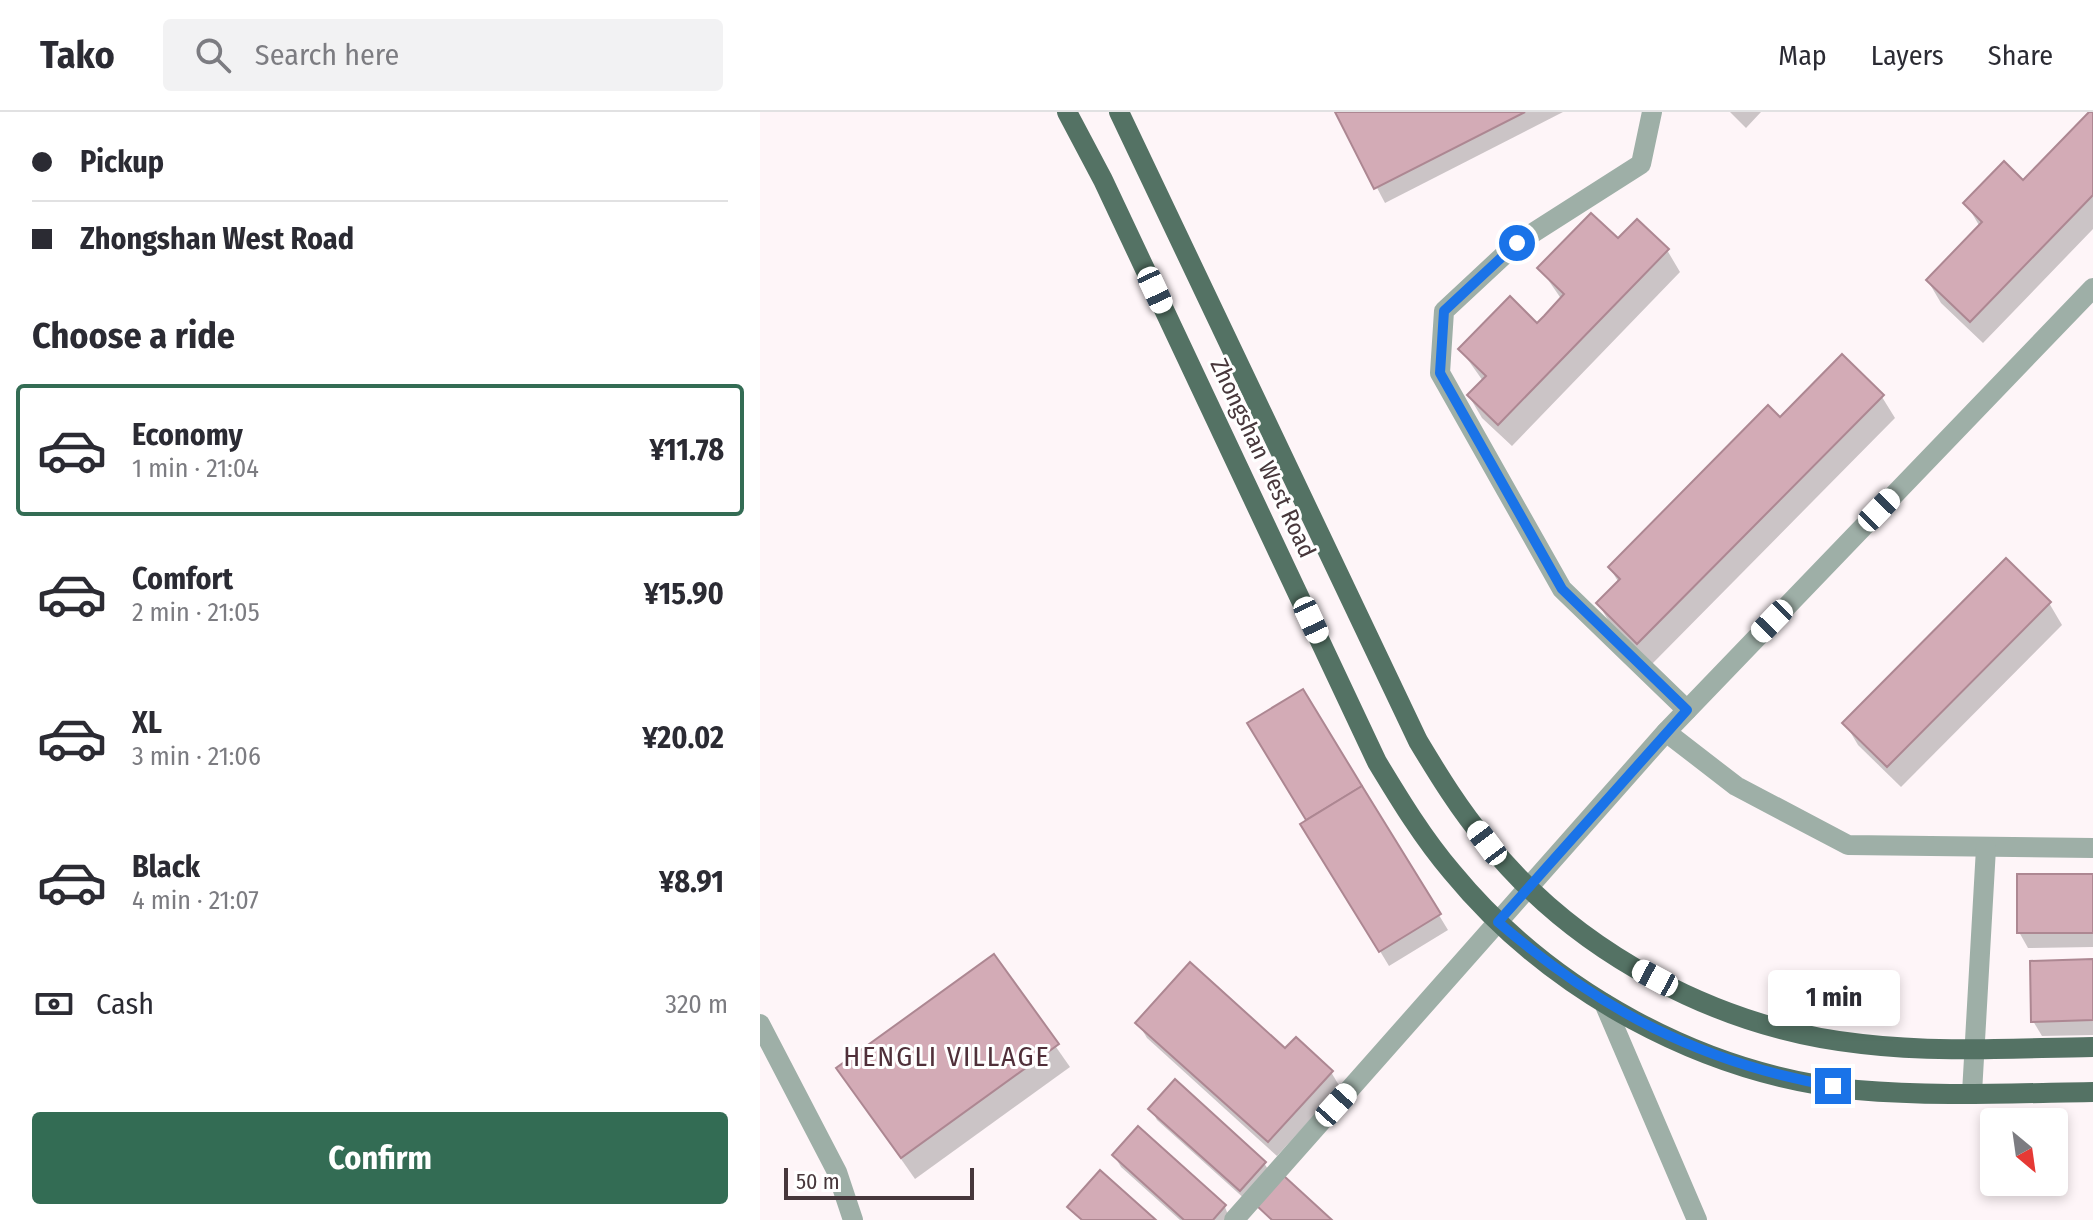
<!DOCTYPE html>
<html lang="en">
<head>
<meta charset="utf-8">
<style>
	:root { --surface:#fff; --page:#f2f2f3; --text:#2b2b33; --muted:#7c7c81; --line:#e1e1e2; --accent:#336c54 }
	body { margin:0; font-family:"Fira Sans Condensed",sans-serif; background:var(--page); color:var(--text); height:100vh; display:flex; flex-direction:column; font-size:30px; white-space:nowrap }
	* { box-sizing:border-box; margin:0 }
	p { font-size:26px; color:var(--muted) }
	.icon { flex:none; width:44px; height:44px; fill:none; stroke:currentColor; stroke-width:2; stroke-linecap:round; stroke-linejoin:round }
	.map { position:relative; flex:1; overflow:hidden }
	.details { display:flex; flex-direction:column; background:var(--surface); width:760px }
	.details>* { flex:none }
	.guide { display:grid; align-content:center; height:176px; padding:0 32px; background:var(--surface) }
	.needle { width:52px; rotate:151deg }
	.fabs { position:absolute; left:1220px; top:996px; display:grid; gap:16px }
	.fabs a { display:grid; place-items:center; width:88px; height:88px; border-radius:8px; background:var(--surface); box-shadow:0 4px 12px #0003; font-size:40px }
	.scale { position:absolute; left:24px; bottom:20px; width:190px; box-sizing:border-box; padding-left:8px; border:4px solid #47373b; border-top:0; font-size:22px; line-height:28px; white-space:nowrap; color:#47373b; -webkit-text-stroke:6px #fff; paint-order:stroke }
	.end { position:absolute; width:36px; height:36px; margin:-18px; border:10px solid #1a73e8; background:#fff; box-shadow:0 0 0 4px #fff }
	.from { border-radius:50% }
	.bubble { position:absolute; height:56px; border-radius:8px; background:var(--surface); box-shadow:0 4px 12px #0003; font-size:26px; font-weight:700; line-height:56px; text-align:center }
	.car { position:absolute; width:24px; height:48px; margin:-24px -12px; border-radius:10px; box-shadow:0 0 6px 2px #0007; background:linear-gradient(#fff 24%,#345 0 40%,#fff 0 76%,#345 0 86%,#fff 0) }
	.guide b { display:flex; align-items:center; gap:28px; height:76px; font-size:30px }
	.guide b+b { border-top:2px solid var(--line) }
	.guide i { width:20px; height:20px; background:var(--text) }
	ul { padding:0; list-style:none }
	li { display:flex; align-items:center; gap:24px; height:132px; margin:0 16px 12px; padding:0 16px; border:4px solid transparent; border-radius:8px }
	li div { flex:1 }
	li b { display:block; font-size:30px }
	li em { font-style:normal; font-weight:700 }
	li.active { border-color:var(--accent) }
	li>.icon { width:72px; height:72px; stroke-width:1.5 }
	h2 { padding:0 32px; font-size:36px; line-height:96px }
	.pay { display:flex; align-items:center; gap:20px; height:88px; padding:0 32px; font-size:30px }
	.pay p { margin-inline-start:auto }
	.primary-button { display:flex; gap:16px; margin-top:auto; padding:16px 32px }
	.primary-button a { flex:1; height:92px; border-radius:8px; background:var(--accent); color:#fff; font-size:32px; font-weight:700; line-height:92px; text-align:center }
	header { display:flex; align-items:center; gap:48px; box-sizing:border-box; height:112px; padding:0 40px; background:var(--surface); border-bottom:2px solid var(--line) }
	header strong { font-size:38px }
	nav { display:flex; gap:44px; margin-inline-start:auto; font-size:28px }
	.search { width:560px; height:72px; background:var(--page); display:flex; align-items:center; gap:20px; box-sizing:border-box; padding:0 28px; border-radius:8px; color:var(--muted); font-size:30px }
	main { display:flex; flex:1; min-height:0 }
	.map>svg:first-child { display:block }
	.shadow { fill:#0003 }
	.building { fill:#d3abb6; stroke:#ad8792; stroke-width:2 }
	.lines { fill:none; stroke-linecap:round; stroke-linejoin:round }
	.minor { stroke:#9eafa7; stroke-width:20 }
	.major { stroke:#547264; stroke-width:20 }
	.route { stroke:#1a73e8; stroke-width:10 }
	.labels { text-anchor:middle; stroke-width:6; stroke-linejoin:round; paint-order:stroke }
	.street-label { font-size:24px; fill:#47373b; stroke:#fff }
	.quarter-label { font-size:28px; letter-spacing:2px; fill:#50303a; stroke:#fff }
</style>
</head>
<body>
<header>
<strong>Tako</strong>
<div class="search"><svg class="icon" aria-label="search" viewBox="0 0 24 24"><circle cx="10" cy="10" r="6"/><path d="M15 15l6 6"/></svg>Search here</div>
<nav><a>Map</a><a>Layers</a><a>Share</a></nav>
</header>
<main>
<section class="details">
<div class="guide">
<b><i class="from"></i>Pickup</b>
<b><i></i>Zhongshan West Road</b>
</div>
<h2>Choose a ride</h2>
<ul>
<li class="active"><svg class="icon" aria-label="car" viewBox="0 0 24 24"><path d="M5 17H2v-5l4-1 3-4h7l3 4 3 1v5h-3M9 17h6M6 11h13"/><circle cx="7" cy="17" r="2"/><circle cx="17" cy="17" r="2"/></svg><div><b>Economy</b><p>1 min · 21:04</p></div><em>¥11.78</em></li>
<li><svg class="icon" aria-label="car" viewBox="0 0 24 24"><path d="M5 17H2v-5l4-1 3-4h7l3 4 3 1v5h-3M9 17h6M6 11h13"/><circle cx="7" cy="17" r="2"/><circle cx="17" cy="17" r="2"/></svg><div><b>Comfort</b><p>2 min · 21:05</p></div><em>¥15.90</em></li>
<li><svg class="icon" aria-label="car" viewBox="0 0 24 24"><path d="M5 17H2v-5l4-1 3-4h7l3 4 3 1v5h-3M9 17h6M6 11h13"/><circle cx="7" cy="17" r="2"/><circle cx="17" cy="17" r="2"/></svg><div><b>XL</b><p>3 min · 21:06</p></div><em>¥20.02</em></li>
<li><svg class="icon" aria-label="car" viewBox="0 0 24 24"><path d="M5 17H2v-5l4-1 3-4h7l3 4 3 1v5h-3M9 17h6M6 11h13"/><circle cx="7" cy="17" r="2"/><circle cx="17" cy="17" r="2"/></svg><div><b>Black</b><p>4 min · 21:07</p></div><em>¥8.91</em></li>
</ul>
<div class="pay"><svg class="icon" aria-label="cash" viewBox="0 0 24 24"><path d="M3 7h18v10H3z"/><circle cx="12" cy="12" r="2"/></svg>Cash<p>320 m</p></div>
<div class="primary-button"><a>Confirm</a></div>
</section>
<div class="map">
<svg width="1333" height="1108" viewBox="0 0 1333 1108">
	<rect width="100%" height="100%" fill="#fef5f8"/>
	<!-- shadow -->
	<g class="shadow">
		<polygon points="577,0 803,0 625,91"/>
		<polygon points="970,0 1001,0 986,16"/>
		<polygon points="1333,0 1333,117 1223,231 1181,191 1168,169 1220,115 1206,91 1263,71"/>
		<polygon points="858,129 907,138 920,160 752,334 722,306 709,284 723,269 701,238 777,214 802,188 780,156"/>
		<polygon points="1122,285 1135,306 891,553 851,513 838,491 859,471 850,456 1020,308"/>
		<polygon points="1289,491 1302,513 1141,675 1098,633 1085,611"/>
		<polygon points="543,580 688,818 629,854 543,712 549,709 490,612"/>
		<polygon points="1333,764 1333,835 1268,836 1259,820"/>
		<polygon points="233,845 310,955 155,1067 78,957"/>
		<polygon points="1333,849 1333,923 1282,924 1273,909"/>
		<polygon points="378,911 525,939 571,960 580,975 517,1044 387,926"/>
		<polygon points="391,997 504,1051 511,1062 487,1089 397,1008"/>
		<polygon points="379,1017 465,1095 470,1108 420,1108 361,1055 354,1043"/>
	</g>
	<!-- building -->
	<g class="building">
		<polygon points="575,0 765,0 614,77"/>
		<polygon points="1329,0 1333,0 1333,83 1210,210 1166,168 1222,110 1203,91 1244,49 1263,68"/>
		<polygon points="831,101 858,126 877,107 909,137 738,313 707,283 726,264 698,237 750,184 777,211 784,204 804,182 777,156"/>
		<polygon points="1082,242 1124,283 877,532 836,491 860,467 848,455 1008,293 1020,305"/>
		<polygon points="1246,446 1291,490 1127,655 1082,611"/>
		<polygon points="543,577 602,674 546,708 487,611"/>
		<polygon points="602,674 681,802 619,840 540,712"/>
		<rect x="1257" y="762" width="76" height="59"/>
		<polygon points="234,842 299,932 141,1046 76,956"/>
		<polygon points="1333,847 1333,908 1271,910 1270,849"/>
		<polygon points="430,850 525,936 536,925 573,959 508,1030 375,911"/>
		<polygon points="415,967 506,1050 480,1079 388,997"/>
		<polygon points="378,1014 466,1093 453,1108 424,1108 352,1043"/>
		<polygon points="340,1058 396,1108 322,1108 307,1095"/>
		<polygon points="524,1064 572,1108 512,1108 497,1094"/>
	</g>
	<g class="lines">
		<!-- minor -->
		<g class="minor">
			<polyline points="892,0 881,52 757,131 684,199 680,261 802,477 927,598"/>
			<polyline points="906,620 976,674 1088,733 1333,736"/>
			<polyline points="844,891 937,1108"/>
			<polyline points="0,912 77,1060 93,1108"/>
			<polyline points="1212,981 1226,736"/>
			<polyline points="474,1108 906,620 1333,176"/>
		</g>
		<!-- major -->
		<g class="major">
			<path d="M307,0L343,68L617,650C640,688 663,726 692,760C790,879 943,963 1097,978C1176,985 1255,981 1333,980"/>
			<path d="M359,0L658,629C679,664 700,698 726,729C816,841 959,917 1102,932C1178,941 1256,936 1333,935"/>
		</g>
	</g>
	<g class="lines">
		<!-- route -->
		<path class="route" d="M757,131L684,199L680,261L802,477L927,598L738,810C839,897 940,951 1073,974"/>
	</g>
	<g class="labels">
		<!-- street labels -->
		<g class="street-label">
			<text transform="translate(503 346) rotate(65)" y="8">Zhongshan West Road</text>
		</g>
		<!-- quarter labels -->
		<g class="quarter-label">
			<text x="187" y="954">HENGLI VILLAGE</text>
		</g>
	</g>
</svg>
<div class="fabs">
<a><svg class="needle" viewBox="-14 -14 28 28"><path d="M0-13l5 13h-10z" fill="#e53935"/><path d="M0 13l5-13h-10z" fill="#7c7c81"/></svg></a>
</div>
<div class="scale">50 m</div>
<i class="end from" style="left:757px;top:131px"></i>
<i class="end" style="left:1073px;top:974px"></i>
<div class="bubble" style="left:1008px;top:858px;width:132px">1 min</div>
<i class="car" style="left:395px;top:178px;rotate:155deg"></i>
<i class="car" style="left:1119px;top:398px;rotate:44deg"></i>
<i class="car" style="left:551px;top:508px;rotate:155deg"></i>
<i class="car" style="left:1012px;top:509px;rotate:224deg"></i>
<i class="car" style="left:727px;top:731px;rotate:323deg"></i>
<i class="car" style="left:895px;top:866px;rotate:298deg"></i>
<i class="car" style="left:576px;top:993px;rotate:42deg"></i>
</div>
</main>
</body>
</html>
